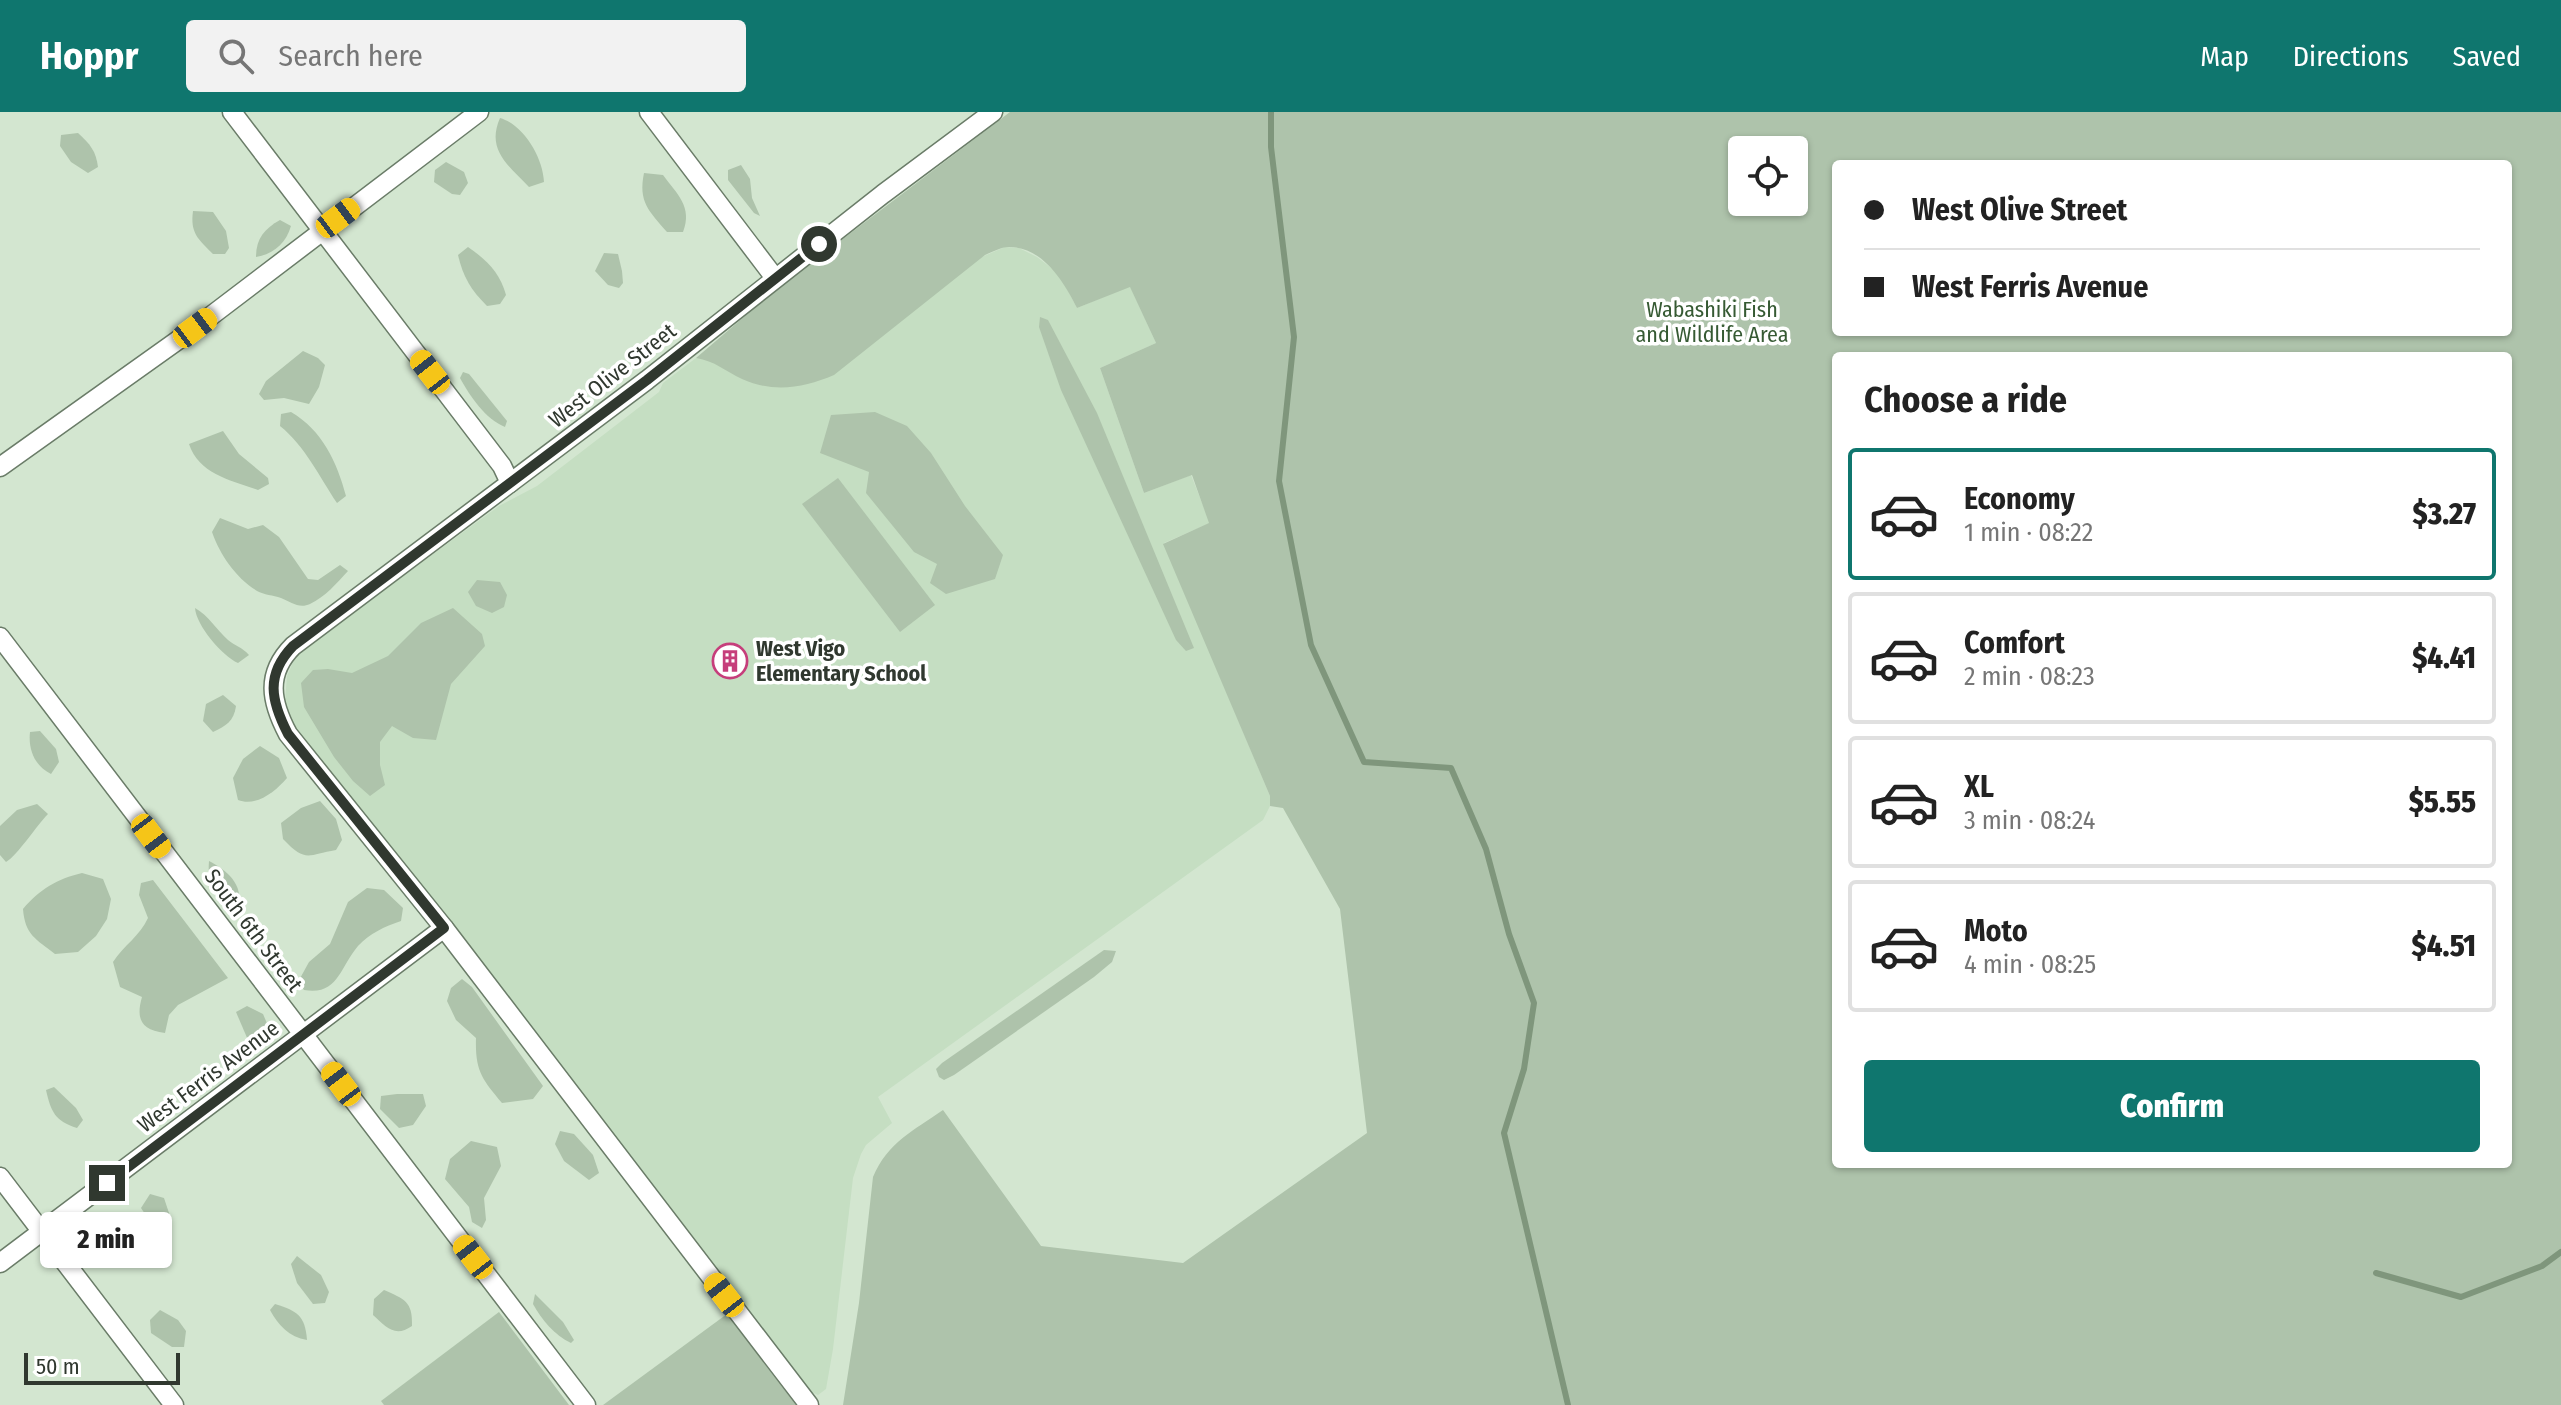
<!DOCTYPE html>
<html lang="en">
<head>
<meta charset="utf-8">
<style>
	:root { --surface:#fff; --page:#f2f2f2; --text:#222; --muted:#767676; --line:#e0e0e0; --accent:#0f766e }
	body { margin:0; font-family:"Fira Sans Condensed",sans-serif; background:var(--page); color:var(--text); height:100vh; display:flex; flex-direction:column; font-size:30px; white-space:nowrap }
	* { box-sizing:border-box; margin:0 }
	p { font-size:26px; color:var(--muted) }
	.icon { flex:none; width:44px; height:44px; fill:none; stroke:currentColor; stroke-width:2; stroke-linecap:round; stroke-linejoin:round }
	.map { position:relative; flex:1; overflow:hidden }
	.details { position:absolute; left:1832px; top:240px; width:680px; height:816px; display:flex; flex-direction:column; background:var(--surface); border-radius:8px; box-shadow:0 2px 6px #0004 }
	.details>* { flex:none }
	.hud { position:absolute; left:1832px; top:48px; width:680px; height:176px; border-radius:8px; box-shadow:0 2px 6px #0004; display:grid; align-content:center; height:176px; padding:0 32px; background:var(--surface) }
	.tools { position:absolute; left:1728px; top:24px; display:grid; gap:16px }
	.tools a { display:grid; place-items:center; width:80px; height:80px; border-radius:8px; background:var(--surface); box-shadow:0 2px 6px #0004; font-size:40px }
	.scale { position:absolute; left:24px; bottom:20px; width:156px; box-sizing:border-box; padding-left:8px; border:4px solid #30382f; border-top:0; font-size:22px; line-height:28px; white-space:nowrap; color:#30382f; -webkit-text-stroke:6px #fff; paint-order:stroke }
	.end { position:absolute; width:36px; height:36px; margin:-18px; border:10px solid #30382f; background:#fff; box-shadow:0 0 0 4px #fff }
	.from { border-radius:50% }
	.bubble { position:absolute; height:56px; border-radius:8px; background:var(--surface); box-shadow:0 2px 6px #0004; font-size:26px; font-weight:800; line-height:56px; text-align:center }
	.car { position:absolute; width:24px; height:48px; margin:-24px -12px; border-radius:10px; box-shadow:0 0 6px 2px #0007; background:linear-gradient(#f5c518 24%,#345 0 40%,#f5c518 0 76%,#345 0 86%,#f5c518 0) }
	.hud b { display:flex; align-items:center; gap:28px; height:76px; font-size:30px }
	.hud b+b { border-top:2px solid var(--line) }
	.hud i { width:20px; height:20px; background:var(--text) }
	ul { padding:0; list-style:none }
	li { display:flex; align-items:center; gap:24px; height:132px; margin:0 16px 12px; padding:0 16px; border:4px solid var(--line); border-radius:8px }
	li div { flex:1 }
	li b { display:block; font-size:30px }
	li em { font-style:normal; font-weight:800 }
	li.active { border-color:var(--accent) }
	li>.icon { width:72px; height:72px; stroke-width:1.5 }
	h2 { padding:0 32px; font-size:36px; line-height:96px }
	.button { display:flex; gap:16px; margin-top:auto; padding:16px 32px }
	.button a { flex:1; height:92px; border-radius:8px; background:var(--accent); color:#fff; font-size:32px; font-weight:800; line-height:92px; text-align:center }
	header { display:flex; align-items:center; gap:48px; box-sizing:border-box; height:112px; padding:0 40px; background:var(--accent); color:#fff }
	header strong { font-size:38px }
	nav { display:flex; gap:44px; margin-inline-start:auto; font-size:28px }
	.search { width:560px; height:72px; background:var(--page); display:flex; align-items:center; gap:20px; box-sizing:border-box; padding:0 28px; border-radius:8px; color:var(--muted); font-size:30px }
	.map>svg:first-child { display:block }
	.built { fill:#c5dec2 }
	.green { fill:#aec3ab; fill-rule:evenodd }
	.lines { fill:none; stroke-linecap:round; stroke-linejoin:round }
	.stream { stroke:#7f967c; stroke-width:6 }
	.street-casing { stroke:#6a7c68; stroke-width:21 }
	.street { stroke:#fff; stroke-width:18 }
	.route { stroke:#30382f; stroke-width:10 }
	.labels { text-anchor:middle; stroke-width:7; stroke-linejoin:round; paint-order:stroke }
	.park-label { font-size:22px; fill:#365a33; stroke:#fff }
	.street-label { font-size:22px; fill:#30382f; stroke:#fff }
	.poi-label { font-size:22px; font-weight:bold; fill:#30382f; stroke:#fff; text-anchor:start }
</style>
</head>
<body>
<header>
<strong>Hoppr</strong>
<div class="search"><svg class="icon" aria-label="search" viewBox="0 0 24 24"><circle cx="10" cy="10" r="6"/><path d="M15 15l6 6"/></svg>Search here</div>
<nav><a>Map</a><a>Directions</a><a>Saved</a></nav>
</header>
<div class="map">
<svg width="2561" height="1293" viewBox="0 0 2561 1293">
	<rect width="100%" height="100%" fill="#d3e6d0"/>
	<!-- built -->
	<polygon class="built" points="1005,135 1019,136 1037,145 1054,158 1065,173 1077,196 1130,174 1156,231 1100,256 1144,381 1191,363 1210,411 1164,431 1270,684 1270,694 1263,708 878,985 892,1011 866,1033 861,1042 853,1066 833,1237 826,1277 818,1283 805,1277 296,620 285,590 287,564 294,548 303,537 499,394 537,374 659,280 663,271 696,246 712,248 724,255"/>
	<!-- green -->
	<g class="green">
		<path d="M1010,0H2561V1293H843L859,1191L873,1065C888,1030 913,1019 943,998L1041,1134L1183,1151L1367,1021L1340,797L1283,696L1270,694V684L1163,432L1209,411L1192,363L1144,381L1100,256L1156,231L1130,175L1077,196C1064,170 1043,135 1009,135C1001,135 992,140 985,143L834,263C804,276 773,281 742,267C725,259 715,249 696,246L773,180ZM1742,38H1794V90H1742ZM1836,52H2508V220H1836ZM1836,244H2508V1052H1836Z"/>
		<path d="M500,6C524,13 543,46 544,70L529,75C508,53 486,38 500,6Z"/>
		<path d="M78,21C90,32 96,39 98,55L88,61L71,50L60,34L61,23Z"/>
		<polygon points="446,50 464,60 468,71 460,83 452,82 434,70 435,58"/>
		<polygon points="741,53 750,67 752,86 760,104 754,101 728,68 728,58"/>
		<path d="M644,61L663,63C677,82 693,95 683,120H667C649,99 638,90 644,61Z"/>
		<path d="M193,99L213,100L226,119L229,136L225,142H213C198,127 190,121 193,99Z"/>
		<path d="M280,108L291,114C286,131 274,142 256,145C256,127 264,117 280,108Z"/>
		<path d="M468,135C487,148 500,161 506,183L500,192L487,194C471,178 463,165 458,143Z"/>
		<polygon points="604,141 618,142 622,159 623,171 619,176 608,173 595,159"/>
		<polygon points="1040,205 1048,208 1097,301 1194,536 1186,539 1176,528 1061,278 1039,215"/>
		<polygon points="303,239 318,246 325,253 319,275 309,292 284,286 264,288 259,282 266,269"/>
		<path d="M463,260L469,262L507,309L505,315C485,307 470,284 460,266Z"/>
		<path d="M291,300C322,318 337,350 346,384L337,391C319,364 305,334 280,314L281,302Z"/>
		<polygon points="875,300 907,314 931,341 965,394 1003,443 995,467 946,482 930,471 937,452 914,440 866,381 869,360 820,341 831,303"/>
		<path d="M223,319L239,342L268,366L269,372L258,378C230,368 199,362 189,332Z"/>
		<polygon points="838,366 935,493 900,520 802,392"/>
		<path d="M220,406L248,417L263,413L279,425L308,467L318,468L340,453L348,459C337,471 325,485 310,492C299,497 291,490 281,486C273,483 264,483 257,479C236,466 220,443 212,420Z"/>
		<polygon points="477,468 500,470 507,483 504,495 492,501 476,494 468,480"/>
		<path d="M195,496C209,504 216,517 228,528C235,534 242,535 249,543L238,551C222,544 196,513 195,496Z"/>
		<polygon points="453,496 482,522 485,534 451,572 436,628 413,626 392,614 380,630 380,653 385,673 370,684 353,669 334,645 304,595 301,571 313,558 328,557 352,561 388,544 421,511"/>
		<path d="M223,583L236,594C234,609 226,614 213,620L203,609L206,592Z"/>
		<path d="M40,619L56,637L59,650L51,662C35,654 28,638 30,620Z"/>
		<path d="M260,634L279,646L287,666C275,680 256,695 238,688L233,666L243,647Z"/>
		<path d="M320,689L336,707L342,728L336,738C307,743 306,751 283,727L281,711L301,696Z"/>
		<path d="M37,692L48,702C37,713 17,744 6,750L0,743V714L17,698Z"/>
		<path d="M209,749C227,758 244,773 238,794C214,789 207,772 209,749Z"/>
		<path d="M82,761L103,767L111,787L107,807L96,824L78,840L55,842C36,827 25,823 23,797C40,777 57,767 82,761Z"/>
		<path d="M153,768L228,866L178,893L169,903L165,921C140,918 136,906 142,885L120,875L113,850C124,833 140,824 148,806L139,783L141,771Z"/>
		<path d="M367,776L384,778L403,796L401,809C384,815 370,821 358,834C340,855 338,884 304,878L298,870L309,850L330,832L348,790Z"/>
		<polygon points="1104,838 1116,839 1112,850 1094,865 954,963 944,968 939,965 936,957 942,951"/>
		<path d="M462,867L472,875L543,974L533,987L502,991C482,967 475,959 476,926L456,908L447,889L451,876Z"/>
		<polygon points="247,894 263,902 269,916 263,929 248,928 236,900"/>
		<path d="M54,975L76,996L83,1008L77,1016C55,1009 51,1000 46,978Z"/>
		<polygon points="397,982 423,982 426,994 413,1013 399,1016 380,997 381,984"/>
		<polygon points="560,1019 574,1022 593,1043 599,1061 589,1068 564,1049 555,1032"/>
		<polygon points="471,1029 497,1035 501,1054 484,1086 486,1108 482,1116 472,1110 469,1095 445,1067 450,1047"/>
		<polygon points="150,1082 164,1086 169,1101 169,1112 162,1118 151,1111 141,1096"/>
		<polygon points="297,1144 321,1163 329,1180 325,1191 313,1192 297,1171 291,1152"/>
		<path d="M384,1178C404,1187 413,1189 412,1214C395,1226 386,1215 373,1203L374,1187Z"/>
		<path d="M535,1182L563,1210L574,1228L571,1231C554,1223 542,1208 533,1192Z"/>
		<path d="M275,1192C297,1199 305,1203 307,1228C289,1225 278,1213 270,1198Z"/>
		<polygon points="160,1198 178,1208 186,1219 184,1235 172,1235 151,1221 150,1208"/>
		<polygon points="499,1200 569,1293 384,1293 381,1289"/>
		<polygon points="727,1202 796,1293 603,1293"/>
	</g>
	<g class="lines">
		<!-- stream -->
		<g class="stream">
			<polyline points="1271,0 1271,35 1294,225 1279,369 1311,533 1364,650 1451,656 1486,737 1509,822 1534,891 1524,957 1504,1021 1568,1293"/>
			<polyline points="2376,1161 2461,1185 2542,1154 2561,1140"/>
		</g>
		<!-- street casing -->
		<g class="street-casing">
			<g id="street">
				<polyline points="232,0 502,354 510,371"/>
				<polyline points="649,0 775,166"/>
				<polyline points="0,355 195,216 479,0"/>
				<polyline points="0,525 586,1293"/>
				<polyline points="0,1065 174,1293"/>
				<polyline points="0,1151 444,816"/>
				<path d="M809,1293L444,816L288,622C271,590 265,562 293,534L647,268L883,82L993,0"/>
			</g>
		</g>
		<!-- street -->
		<use href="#street" class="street"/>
	</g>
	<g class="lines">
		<!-- route -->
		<path class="route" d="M107,1071L444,816L288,622C271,589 265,563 293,534L647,268L819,132"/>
	</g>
	<!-- icons -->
	<defs>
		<g id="building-ring" transform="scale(1.8)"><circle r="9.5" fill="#fff" stroke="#c63e7b" stroke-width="1.5"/><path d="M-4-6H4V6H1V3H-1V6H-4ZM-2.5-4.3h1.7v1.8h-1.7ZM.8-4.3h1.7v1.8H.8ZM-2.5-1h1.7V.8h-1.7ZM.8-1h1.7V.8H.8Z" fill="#c63e7b"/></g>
	</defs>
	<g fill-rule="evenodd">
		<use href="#building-ring" x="730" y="549"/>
	</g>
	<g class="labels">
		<!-- park labels -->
		<g class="park-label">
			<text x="1712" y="205">Wabashiki Fish<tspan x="1712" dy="25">and Wildlife Area</tspan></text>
		</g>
		<!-- street labels -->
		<g class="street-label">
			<text transform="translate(612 263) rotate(-38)" y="8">West Olive Street</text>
			<text transform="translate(254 818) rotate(53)" y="8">South 6th Street</text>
			<text transform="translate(208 964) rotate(-37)" y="8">West Ferris Avenue</text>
		</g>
		<!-- poi labels -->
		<g class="poi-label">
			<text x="756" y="544">West Vigo<tspan x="756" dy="25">Elementary School</tspan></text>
		</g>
	</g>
</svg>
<div class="tools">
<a><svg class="icon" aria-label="locate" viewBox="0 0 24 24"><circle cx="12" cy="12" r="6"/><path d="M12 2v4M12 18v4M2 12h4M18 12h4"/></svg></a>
</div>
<div class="scale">50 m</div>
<i class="end from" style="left:819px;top:132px"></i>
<i class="end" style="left:107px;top:1071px"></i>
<div class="bubble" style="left:40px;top:1100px;width:132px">2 min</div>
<i class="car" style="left:338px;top:106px;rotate:53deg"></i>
<i class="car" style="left:195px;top:216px;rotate:53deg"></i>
<i class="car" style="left:430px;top:260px;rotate:322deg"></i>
<i class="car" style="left:151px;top:724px;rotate:143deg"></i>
<i class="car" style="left:341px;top:972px;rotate:323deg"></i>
<i class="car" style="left:473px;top:1145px;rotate:322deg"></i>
<i class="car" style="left:724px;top:1183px;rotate:322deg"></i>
<div class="hud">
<b><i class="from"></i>West Olive Street</b>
<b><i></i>West Ferris Avenue</b>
</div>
<section class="details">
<h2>Choose a ride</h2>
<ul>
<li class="active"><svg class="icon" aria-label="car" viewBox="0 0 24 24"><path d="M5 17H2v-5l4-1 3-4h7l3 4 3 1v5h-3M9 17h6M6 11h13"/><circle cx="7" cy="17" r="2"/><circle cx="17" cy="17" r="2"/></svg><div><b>Economy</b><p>1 min · 08:22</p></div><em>$3.27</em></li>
<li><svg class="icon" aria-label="car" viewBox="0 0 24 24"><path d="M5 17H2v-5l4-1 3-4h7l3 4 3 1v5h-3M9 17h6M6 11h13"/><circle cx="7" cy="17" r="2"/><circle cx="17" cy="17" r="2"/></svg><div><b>Comfort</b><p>2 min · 08:23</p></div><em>$4.41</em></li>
<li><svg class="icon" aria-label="car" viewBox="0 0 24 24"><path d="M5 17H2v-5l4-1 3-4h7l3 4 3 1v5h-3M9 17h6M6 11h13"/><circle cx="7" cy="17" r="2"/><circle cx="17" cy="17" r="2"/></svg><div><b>XL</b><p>3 min · 08:24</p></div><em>$5.55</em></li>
<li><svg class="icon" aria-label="car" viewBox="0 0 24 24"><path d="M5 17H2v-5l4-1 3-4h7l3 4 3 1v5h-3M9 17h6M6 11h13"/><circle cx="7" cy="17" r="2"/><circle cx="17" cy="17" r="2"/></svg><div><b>Moto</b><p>4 min · 08:25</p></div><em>$4.51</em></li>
</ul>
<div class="button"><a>Confirm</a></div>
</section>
</div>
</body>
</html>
